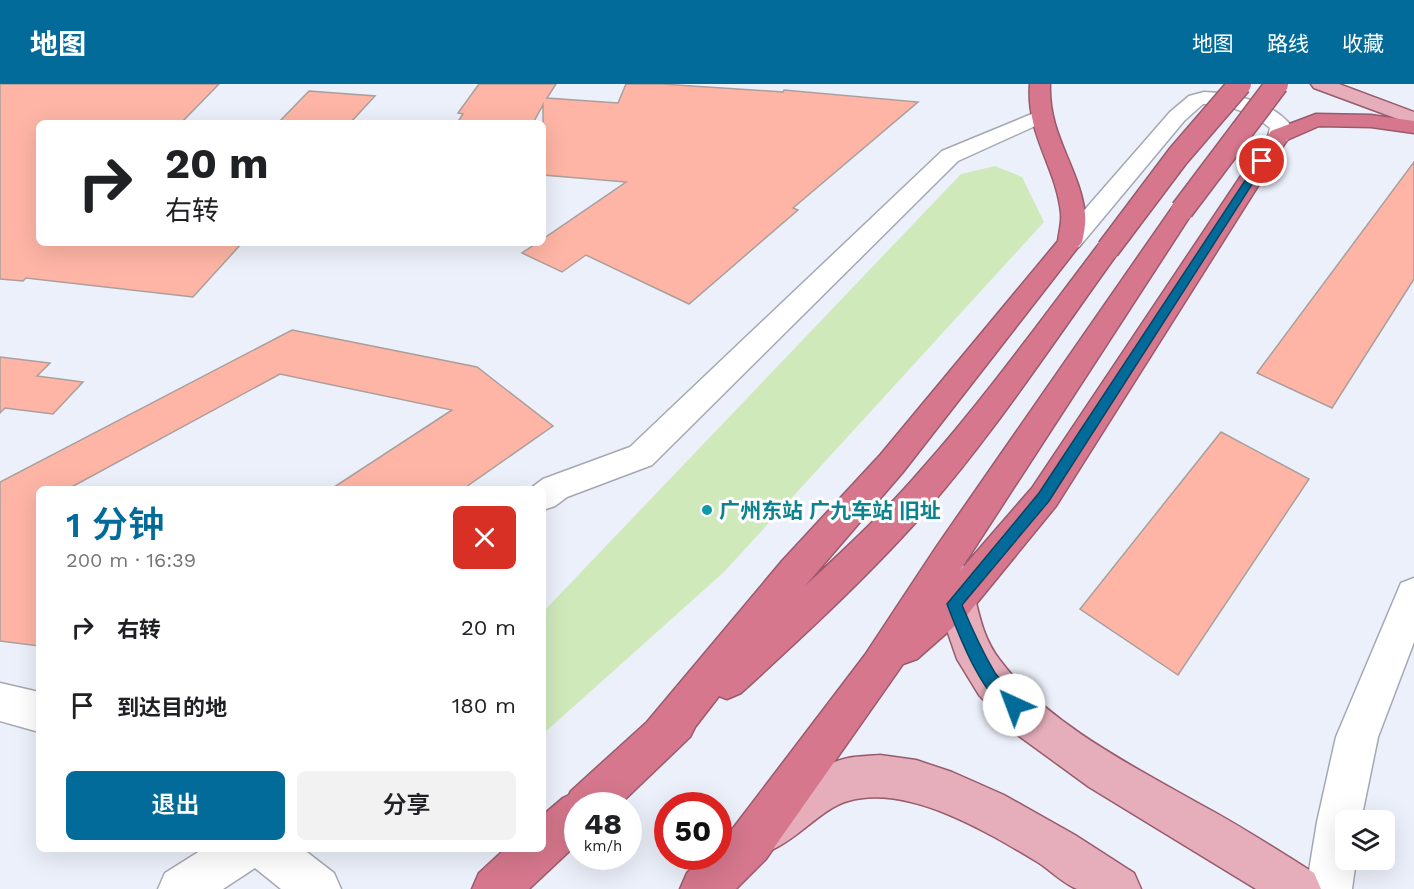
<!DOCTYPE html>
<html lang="zh">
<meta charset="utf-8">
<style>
body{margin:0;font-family:"Work Sans","Noto Sans SC",sans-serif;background:#f2f2f2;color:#202124;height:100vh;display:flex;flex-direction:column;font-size:22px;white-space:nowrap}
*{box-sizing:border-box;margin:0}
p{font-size:20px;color:#757577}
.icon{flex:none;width:33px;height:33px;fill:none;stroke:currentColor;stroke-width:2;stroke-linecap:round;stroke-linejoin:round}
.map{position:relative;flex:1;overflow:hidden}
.details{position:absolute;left:36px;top:402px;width:510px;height:366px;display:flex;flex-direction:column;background:#fff;border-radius:9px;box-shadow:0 6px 24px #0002}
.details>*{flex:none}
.hud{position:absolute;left:36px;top:36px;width:510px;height:126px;border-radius:9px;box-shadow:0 6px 24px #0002;background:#fff;color:#202124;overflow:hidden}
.fabs{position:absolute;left:1335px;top:726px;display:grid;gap:12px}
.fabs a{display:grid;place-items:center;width:60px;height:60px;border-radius:9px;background:#fff;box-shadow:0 6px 24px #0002;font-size:30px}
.speed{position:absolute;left:564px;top:708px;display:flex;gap:12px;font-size:30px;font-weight:700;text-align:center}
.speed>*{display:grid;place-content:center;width:78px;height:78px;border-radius:50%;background:#fff;box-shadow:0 6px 24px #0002;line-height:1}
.speed small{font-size:15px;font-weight:400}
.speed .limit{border:9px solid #d22;background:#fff;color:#111}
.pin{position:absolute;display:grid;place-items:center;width:51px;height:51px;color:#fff;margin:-26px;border:3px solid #fff;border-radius:50%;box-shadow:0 2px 6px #0007}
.me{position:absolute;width:66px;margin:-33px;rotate:317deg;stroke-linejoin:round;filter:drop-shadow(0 0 4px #0008)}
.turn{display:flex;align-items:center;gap:21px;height:126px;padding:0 30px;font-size:27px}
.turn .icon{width:78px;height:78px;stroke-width:2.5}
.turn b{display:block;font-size:42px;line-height:51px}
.round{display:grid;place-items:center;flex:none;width:63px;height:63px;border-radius:9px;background:#f2f2f2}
.summary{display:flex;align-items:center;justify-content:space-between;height:102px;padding:0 30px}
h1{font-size:36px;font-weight:600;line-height:45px;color:#036b99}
.primary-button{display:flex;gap:12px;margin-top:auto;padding:12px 30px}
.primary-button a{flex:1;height:69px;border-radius:9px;background:#036b99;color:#fff;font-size:24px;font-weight:600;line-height:69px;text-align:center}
.primary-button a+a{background:#f2f2f2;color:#202124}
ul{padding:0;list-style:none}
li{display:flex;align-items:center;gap:18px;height:78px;padding:0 30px}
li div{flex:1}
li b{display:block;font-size:22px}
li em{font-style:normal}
header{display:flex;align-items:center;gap:36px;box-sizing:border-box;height:84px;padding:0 30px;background:#036b99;color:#fff}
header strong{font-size:28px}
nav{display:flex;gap:33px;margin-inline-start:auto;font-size:21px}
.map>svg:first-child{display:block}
</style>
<header>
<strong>地图</strong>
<nav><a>地图</a><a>路线</a><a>收藏</a></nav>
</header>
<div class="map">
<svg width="1414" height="805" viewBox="0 0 1414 805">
<rect width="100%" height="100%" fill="#ecf0fa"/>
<path fill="#d0e9ba" d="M995 82 1022 93 1044 138 724 488 543 650V528L961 90Z"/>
<g fill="#feb5a5" stroke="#aa9f9c" stroke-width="1.5">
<path d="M0 0H219L181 39H39V159H242L193 213 26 194 23 197 0 195Z"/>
<path d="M479 0H556L547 14 618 19 626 0H662L783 8 784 6 918 18 793 124 798 126 689 220 586 171 562 188 522 169 537 159H543V155L626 98 543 91V21L533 39H457L463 30 458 29Z"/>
<path d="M309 7 375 12 350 39H278Z"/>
<path d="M1414 78V195L1332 324 1257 289Z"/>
<path d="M292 246 477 283 553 342 463 405H331L452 326 280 290 68 405H39V562L0 557V398Z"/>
<path d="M0 273 50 279 37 292 83 298 53 330 5 324 0 329Z"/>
<path d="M1221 348 1309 395 1178 591 1080 525Z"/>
</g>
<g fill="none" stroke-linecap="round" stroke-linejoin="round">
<defs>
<g id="minor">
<path d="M1204 8C1233 9 1274 18 1292 43L1287 57 1279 58 1271 57 1268 52 1270 44C1253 29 1226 19 1203 20L1184 37 1079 163 1070 165 1061 163 1058 158 1061 153 1170 28 1189 12Z"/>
<path d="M1039 27 1046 29 1049 33 1046 37 958 77 652 381 567 413 555 422 543 426V405L531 404 543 395 630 363 942 67Z"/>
<path d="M1414 494V558L1378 653 1361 736H1346V776H1356L1352 805H1306L1317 738 1336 653 1401 499Z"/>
<path d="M0 599 39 608V648L0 637Z"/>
<path d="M203 765H303L334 789 341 805H281L255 784 223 805H158L165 789Z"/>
</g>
<g id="major">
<path d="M1311 0H1339L1414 28V41L1314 4Z"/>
<path d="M951 478 964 482C979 513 976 544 999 575 1047 640 1136 684 1205 723 1242 743 1278 766 1314 789L1321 805H1256L1089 703 1019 652 979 611 957 575 938 520 933 493 938 482Z"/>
<path d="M880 671 916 676 952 688 1004 711 1075 751 1134 789 1141 805C1127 805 1088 805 1077 805 1064 800 1051 787 1039 779 989 749 908 699 848 717 822 724 798 755 771 766L755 760 749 744C751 739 753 731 757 727 774 709 823 679 848 674 858 672 870 672 880 671Z"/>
</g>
<g id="highway">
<path d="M1030 0H1050C1048 52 1079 82 1085 130 1086 139 1084 149 1082 158L903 388 805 502C845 465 885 428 921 386 985 314 1041 236 1099 160L1108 157 1117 160 1121 165 1117 170C1052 260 991 354 917 437 862 498 801 554 741 609L727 615 719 612 695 643 690 653 618 722H578V759L529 805H472L479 789 505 765H543V731L563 714 569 711 571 707 647 638 782 477 881 370 1058 157C1059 148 1062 139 1061 129 1056 82 1026 51 1030 0Z"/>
<path d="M1316 30 1371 31 1414 37V49L1371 43 1319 42 1287 56 1056 422 967 531 917 575 903 580 766 775 736 805H680L687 789 703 772H718V758L734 743 865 571 937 462 1174 121 1182 119 1190 121 1194 126 959 488 1032 404 1271 47Z"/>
</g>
</defs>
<use href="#minor" stroke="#a4a8b2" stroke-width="3"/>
<use href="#major" stroke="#985b6b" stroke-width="3"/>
<use href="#highway" stroke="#985b6b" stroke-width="3"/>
<use href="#minor" fill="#fff" fill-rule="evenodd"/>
<use href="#major" fill="#e6adbb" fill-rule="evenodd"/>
<use href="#highway" fill="#d6778d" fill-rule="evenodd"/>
<defs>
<g id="highway-bridge">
<path d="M1182 126 1277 0"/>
<path d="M1108 165 1178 72 1240 0"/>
</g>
</defs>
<use href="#highway-bridge" stroke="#985b6b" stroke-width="25" stroke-linecap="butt"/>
<use href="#highway-bridge" stroke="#d6778d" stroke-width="22"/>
</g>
<path fill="#036b99" stroke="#024663" stroke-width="1.5" d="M1262 74 1267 77 1049 417 962 521C972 545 982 567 995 589 1003 600 1017 608 1022 621L1020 627 1014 629C983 617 958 549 947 520L1039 409 1258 77Z"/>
<circle fill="#0f9aa8" stroke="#fff" stroke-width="2" cx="707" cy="426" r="6"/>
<g text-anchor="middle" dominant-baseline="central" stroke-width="6" stroke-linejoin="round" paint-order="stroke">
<g font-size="21" font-weight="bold" fill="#0d838f" stroke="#fff" text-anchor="start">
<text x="719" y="426">广州东站 广九车站 旧址</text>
</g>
</g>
</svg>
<div class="fabs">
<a><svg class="icon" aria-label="layers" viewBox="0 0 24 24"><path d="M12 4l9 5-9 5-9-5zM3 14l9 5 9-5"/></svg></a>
</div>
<div class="speed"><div>48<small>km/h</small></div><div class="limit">50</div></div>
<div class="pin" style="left:1262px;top:77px;background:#d93025"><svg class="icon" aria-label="arrive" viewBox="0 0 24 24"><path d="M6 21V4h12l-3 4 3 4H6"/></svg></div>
<svg class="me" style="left:1014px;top:621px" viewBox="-20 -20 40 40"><circle r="19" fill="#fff"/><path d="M0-13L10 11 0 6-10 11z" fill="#036b99"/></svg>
<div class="hud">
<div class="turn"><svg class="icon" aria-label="right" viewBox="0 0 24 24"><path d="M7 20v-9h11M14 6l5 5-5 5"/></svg><div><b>20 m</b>右转</div></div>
</div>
<section class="details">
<div class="summary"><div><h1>1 分钟</h1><p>200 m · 16:39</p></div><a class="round" style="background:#d93025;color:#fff"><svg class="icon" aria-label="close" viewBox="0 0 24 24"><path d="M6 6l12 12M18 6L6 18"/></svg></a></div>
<ul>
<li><svg class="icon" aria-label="right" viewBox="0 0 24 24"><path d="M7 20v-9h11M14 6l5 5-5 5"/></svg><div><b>右转</b></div><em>20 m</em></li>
<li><svg class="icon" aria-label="arrive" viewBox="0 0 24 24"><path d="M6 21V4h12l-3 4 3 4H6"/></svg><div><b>到达目的地</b></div><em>180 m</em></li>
</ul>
<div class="primary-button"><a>退出</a><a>分享</a></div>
</section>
</div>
